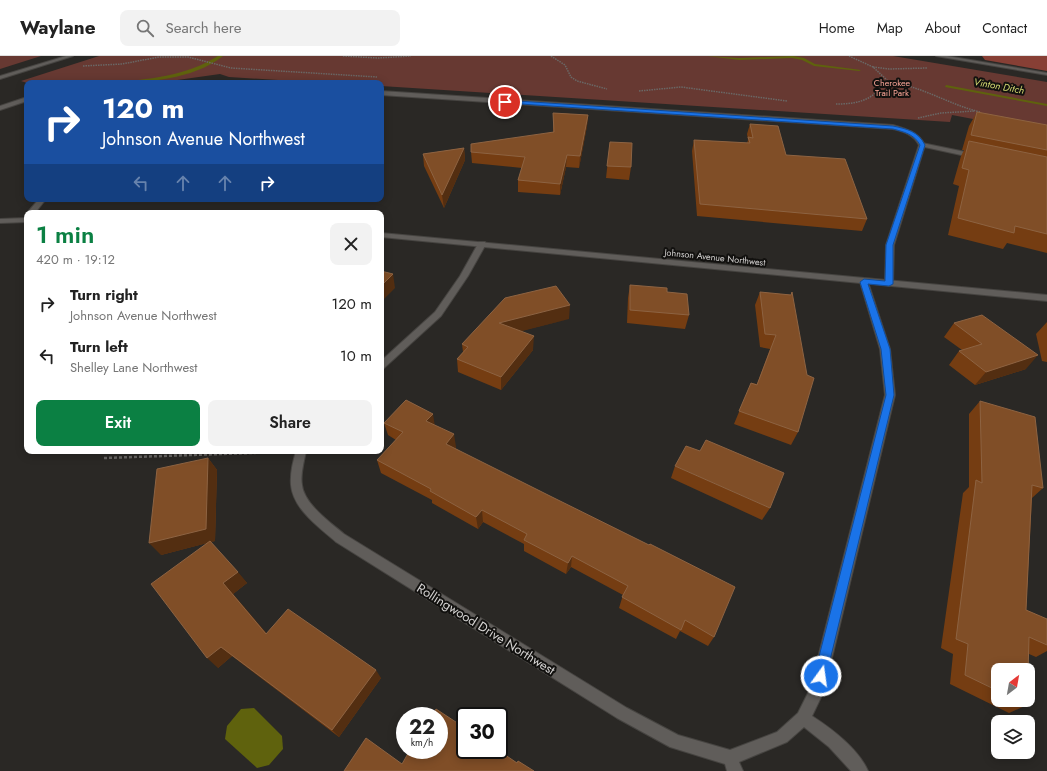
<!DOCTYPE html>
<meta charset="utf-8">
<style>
body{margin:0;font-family:Jost,sans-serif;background:#f2f2f2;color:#222;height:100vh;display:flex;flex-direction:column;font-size:15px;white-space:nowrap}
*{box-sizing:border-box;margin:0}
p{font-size:13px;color:#767676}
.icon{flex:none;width:22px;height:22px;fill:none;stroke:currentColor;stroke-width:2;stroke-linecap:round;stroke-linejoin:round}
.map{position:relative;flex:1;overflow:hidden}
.sheet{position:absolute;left:24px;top:154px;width:360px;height:244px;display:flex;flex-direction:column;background:#fff;border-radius:8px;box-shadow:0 2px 10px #0003}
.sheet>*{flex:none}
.hud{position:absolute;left:24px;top:24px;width:360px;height:122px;border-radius:8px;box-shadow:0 2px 10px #0003;background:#1a4fa0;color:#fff;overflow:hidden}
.needle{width:26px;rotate:31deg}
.tools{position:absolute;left:991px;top:607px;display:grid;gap:8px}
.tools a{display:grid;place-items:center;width:44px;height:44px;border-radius:8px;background:#fff;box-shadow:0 2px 10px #0003;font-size:20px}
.speed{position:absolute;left:396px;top:651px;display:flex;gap:8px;font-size:20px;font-weight:700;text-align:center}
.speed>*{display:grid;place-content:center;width:52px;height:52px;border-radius:50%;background:#fff;box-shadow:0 2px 10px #0003;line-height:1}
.speed small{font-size:10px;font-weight:400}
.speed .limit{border:2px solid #111;border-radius:6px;background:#fff;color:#111}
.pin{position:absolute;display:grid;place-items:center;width:34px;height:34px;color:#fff;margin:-17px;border:2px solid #fff;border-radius:50%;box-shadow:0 1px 4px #0007}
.me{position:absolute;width:44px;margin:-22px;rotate:14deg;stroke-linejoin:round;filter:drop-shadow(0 0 3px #0008)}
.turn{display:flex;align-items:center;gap:14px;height:84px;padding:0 12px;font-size:18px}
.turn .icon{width:52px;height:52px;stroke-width:2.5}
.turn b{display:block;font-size:28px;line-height:34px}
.lanes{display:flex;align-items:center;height:38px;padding:0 12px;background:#0003;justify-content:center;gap:20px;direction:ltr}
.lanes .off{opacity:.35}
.round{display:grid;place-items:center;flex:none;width:42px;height:42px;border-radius:8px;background:#f2f2f2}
.summary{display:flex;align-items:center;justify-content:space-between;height:68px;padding:0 12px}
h1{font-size:24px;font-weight:600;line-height:30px;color:#0b8043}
.button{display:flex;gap:8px;margin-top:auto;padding:8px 12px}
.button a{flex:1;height:46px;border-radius:8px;background:#0b8043;color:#fff;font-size:16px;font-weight:600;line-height:46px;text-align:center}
.button a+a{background:#f2f2f2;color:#222}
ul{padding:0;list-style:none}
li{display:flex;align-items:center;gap:12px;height:52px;padding:0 12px}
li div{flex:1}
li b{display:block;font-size:15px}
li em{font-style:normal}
header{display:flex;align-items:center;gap:24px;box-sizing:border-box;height:56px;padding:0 20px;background:#fff;border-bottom:1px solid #e0e0e0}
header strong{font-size:19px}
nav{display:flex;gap:22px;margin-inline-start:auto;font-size:14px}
.search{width:280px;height:36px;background:#f2f2f2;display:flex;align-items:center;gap:10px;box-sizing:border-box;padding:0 14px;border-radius:8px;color:#767676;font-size:15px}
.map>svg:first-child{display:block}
</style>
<header>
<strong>Waylane</strong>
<div class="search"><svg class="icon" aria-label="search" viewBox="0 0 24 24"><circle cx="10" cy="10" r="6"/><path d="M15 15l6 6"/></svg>Search here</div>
<nav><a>Home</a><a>Map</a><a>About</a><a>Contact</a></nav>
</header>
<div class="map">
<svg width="1047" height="715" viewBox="0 0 1047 715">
<rect width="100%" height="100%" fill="#2a2825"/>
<g fill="#673932">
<path d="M0 0H41L0 13Z"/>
<path d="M99 0H893L1047 26V77L952 59 950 66 381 30V27H327L229 21 220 18 156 27H27L21 25Z"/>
</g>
<path fill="#873f35" d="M982 0H1047V15L985 4Z"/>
<path fill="#5f620d" d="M254 652 282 680 283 693 269 709 257 712 225 683 227 670 241 653Z"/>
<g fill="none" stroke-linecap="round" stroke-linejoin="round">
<g fill="#5f620d" fill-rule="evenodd">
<path d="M218 0H223C193 24 144 27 108 27L110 26C148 24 186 20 218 0Z"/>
<path d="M707 0 739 2 793 0 804 2 815 8 861 14 859 15 814 10 802 4 792 2 739 4Z"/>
<path d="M946 29 1047 48V50L945 31Z"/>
</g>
<defs>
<g id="lane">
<path d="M27 41V45L0 54V50Z"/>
<path d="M922 87 975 98 978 100 975 102 920 90V88Z"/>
</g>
<g id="street">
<path d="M936 0H947L1047 17V19Z"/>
<path d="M381 35 893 69C907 73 918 76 925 89L894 189 893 228 889 230 885 228 886 189 919 89C913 78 904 76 893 73L381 39Z"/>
<path d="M39 143H46L35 157H27Z"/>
<path d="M479 186H485L486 188 468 220 441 260 384 312 381 313V305L435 256 460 220Z"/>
<path d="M861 224H864L868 226 890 293 895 339 824 635 812 660C832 673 858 692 868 715H851L829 691 804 671 787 686 739 706 743 715H727L725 708 670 691 617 662 336 486C319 471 293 453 291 429 290 417 293 406 296 395H306C304 406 300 418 302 429 304 448 331 467 344 478L627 652 678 679 730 694 777 676 798 657 810 633 885 339 880 293 860 226Z"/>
</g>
<g id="secondary">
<path d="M66 0H73L0 23V20Z"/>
<path d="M27 162V166L0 167V163Z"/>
<path d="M381 177 1047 239V245L381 181Z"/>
</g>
</defs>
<use href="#lane" stroke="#464441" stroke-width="2"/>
<use href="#street" stroke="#464441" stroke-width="2"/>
<use href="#secondary" stroke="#464441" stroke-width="2"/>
<g stroke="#6a6866" stroke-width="1.5" stroke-dasharray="1.5 1" stroke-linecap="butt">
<path d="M343 0 378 2 411 0"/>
<path d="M551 0 565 9 571 21 577 25 607 33"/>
<path d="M849 0 873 11 889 26"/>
<path d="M83 10 122 8 159 1H188L231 12 377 21"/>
<path d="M873 11 889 13 927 12"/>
<path d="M639 35 681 31 787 45"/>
<path d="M836 48C848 48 864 47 874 38 878 34 880 29 885 26 919 28 947 48 980 56"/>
<path d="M918 62 941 57 975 55"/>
</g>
<path stroke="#6a6866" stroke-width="2.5" stroke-dasharray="3 2" stroke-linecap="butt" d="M104 402 280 396"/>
<use href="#lane" fill="#605d5a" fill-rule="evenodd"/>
<use href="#street" fill="#605d5a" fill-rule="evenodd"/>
<use href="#secondary" fill="#605d5a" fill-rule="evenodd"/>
</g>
<g fill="#753d12">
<path d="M977 56 1047 69V197L1007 187 1003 193 948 179 959 130 953 128 961 100 964 94H962L969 70Z"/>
<path d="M553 57 588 59 587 70 579 112 566 111 560 139 518 136V124L522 112 472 107 471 96 553 76Z"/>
<path d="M750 68 786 99 867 163 862 175 697 160 692 95 694 84 747 87 748 84 747 78Z"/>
<path d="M610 86 631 111 629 124 606 122Z"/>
<path d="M464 92 465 104 444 152 424 110 423 98Z"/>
<path d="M630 229 667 236 689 259 685 273 627 267 628 242Z"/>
<path d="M760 236 791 239 798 376 791 389 734 368 751 327 757 328 770 293 760 291 755 249Z"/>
<path d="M569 263 520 275 533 294 501 334 458 316 457 303 463 296 462 288Z"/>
<path d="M1047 266V306L1042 305 1036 278Z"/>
<path d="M954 267 1026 313 975 329 949 309 959 295 962 294 944 281Z"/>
<path d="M980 345 1043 432 1032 442 1026 554 1047 563V595L1036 601 1029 598 998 614V644H1027V649L1009 657 950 628 953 598 941 592 963 437 969 431V358Z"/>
<path d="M384 367 435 369 456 391 455 392 714 581 708 590 680 575 676 583 619 552 623 539 571 511 566 518 524 495V488L483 466 478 473 432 447V444L381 417 377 404 396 384 388 379Z"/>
<path d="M208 402 217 414 215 485 210 486 247 527 233 538 267 578 381 622 339 681 232 600 218 612 207 487 161 499Z"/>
<path d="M675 410 770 452 762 464 671 422Z"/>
</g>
<g fill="#532e11">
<path d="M588 59 587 70 579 112 580 100Z"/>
<path d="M464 92 465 104 444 152 442 139Z"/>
<path d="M567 99 566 111 560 139V128Z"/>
<path d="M393 218 395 232 381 246V230Z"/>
<path d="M570 249 569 263 499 281V267Z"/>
<path d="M534 280 533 294 501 334V321Z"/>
<path d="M1038 299 1026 313 975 329 986 316Z"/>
<path d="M433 358 435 371 426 365Z"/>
<path d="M454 378 456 391 448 400 446 388Z"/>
<path d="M208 402 217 414 215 485 161 499 149 487Z"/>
<path d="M482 454 483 466 478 473 476 461Z"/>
<path d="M572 500 571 511 566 518 568 507Z"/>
<path d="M238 516 247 527 233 538 275 588 223 527Z"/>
<path d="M221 591 232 600 218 612 207 602Z"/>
<path d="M376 614 381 622 339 681 332 674Z"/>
</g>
<g fill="#804e27" stroke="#8d6342">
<path d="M977 56 1047 69V94L971 79Z"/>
<path d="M553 57 588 59 580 100 567 99 560 128 518 124 525 101 471 96V88L554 76Z"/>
<path d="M750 68 778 70 786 99 845 103 867 163 700 148 694 84 750 87 748 81 753 82Z"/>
<path d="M969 85 1047 101V178L1015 170 1014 177 958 162 969 114 962 112Z"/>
<path d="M610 86 632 87 631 111 607 110Z"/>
<path d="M464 92 442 139 423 98Z"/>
<path d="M381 215 393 218 381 230Z"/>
<path d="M630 229 667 232V236L687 238 689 259 630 254Z"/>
<path d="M556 230 570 249 499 267 534 280 501 321 457 303 468 291 462 288 505 242Z"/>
<path d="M760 236 791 239 792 236 807 319 814 322 798 376 739 355 751 327 757 329 776 279 765 278Z"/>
<path d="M982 259 1038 299 986 316 959 295 982 288 954 267Z"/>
<path d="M406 344 433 358 426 365 454 378 446 388 552 441 649 489 650 488 735 531 714 581 685 564 681 574 622 541 628 530 572 500 568 507 524 484 527 478 482 454 476 461 430 435 431 433 377 404 403 376 384 367Z"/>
<path d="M980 345 1035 361 1043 432 1032 429 1026 554 1047 563V589L1029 581 1028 618V614H998V635L965 619 968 588 956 583 976 424 982 427Z"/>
<path d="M706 384 784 417 770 452 675 410 686 390 700 395Z"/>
<path d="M208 402 206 473 149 487 157 413Z"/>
<path d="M210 485 238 516 223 527 266 578 288 553 376 614 332 674 221 591 207 602 151 528Z"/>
<path d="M1017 644H1027V649Z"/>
<path d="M436 653 465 672V694H498L517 707 518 705 534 715H344L366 682 402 708 410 694H439V660H432Z"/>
</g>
<path fill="#1a73e8" stroke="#114b97" d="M503 44 893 70C907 73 918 75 925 89L893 189V228L889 230 868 228 890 293 894 339 825 625 821 626 816 625 814 620 886 339 881 293 860 226 864 223 885 225 886 189 920 89C914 78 904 76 893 73L505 47Z"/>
<g text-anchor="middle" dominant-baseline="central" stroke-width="4" stroke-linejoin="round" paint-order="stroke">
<g font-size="9" fill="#faa597" stroke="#12110f">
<text x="892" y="26">Cherokee<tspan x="892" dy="10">Trail Park</tspan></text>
</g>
<g font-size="9" fill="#d6d4d3" stroke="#12110f">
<text transform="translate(715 201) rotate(6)">Johnson Avenue Northwest</text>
</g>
<g font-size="10" font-style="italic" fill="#d7dd73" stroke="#12110f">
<text transform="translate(999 30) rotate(10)">Vinton Ditch</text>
</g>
<g font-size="13" fill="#d6d4d3" stroke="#12110f">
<text transform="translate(486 573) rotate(32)">Rollingwood Drive Northwest</text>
</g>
</g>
</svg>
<div class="tools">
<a><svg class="needle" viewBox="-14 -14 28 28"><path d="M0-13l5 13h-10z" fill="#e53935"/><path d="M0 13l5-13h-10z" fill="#767676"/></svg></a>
<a><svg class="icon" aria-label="layers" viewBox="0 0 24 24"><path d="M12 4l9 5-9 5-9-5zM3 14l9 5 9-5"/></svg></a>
</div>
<div class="speed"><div>22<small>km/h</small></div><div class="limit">30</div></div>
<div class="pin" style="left:505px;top:46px;background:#d93025"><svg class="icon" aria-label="arrive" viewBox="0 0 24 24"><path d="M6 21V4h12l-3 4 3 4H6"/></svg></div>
<svg class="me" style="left:821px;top:620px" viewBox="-20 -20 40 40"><circle r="17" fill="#1a73e8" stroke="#fff" stroke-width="3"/><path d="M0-11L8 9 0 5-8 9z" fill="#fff"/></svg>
<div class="hud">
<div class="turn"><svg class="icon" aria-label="right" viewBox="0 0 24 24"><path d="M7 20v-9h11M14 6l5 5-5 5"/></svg><div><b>120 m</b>Johnson Avenue Northwest</div></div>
<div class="lanes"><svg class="icon off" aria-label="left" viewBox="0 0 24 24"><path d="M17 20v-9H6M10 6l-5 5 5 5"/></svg><svg class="icon off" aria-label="ahead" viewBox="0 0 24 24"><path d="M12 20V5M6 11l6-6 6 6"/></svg><svg class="icon off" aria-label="ahead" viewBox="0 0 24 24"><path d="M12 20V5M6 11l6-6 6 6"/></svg><svg class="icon" aria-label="right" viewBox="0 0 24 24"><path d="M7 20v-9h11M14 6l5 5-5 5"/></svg></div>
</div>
<section class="sheet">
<div class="summary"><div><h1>1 min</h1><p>420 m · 19:12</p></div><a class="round"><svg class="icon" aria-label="close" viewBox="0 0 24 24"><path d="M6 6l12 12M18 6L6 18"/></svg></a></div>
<ul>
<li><svg class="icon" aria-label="right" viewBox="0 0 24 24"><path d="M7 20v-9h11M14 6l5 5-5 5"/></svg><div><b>Turn right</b><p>Johnson Avenue Northwest</p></div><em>120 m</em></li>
<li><svg class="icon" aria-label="left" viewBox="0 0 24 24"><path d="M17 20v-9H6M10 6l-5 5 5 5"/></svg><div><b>Turn left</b><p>Shelley Lane Northwest</p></div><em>10 m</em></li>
</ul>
<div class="button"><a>Exit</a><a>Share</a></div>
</section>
</div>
